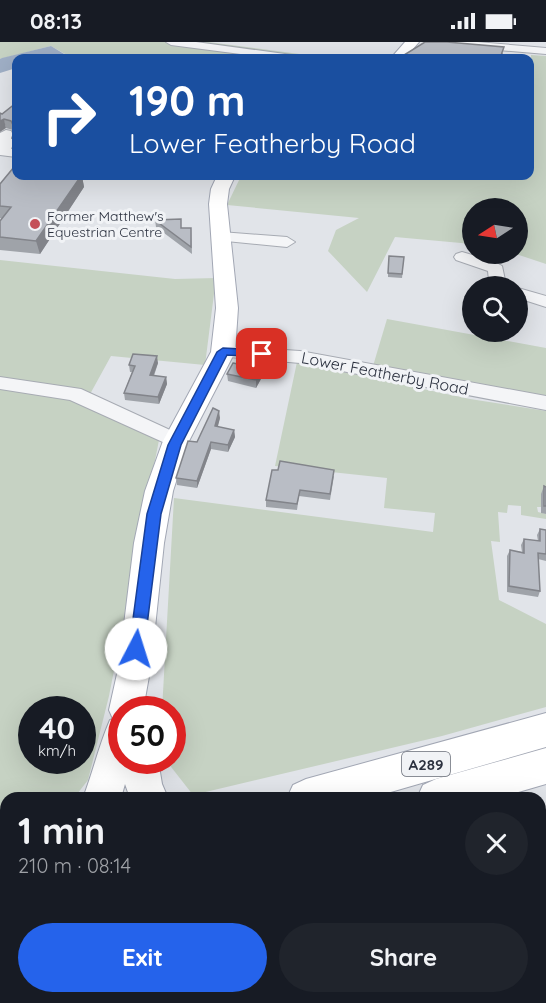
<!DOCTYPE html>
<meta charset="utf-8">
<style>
body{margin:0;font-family:Quicksand,sans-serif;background:#20242c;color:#f1f3f6;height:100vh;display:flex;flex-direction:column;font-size:22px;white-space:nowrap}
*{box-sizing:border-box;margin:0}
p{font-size:20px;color:#9ea1a6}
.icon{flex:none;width:33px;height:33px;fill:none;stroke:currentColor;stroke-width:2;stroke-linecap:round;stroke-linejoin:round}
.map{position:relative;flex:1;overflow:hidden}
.details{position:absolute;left:0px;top:750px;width:546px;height:212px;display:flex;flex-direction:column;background:#171b24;border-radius:18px 18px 0 0;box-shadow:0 6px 24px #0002}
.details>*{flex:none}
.hud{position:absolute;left:12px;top:12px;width:522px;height:126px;border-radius:12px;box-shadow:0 6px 24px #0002;background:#1a4fa0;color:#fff;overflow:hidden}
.needle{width:39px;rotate:258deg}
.tools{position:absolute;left:462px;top:156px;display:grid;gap:12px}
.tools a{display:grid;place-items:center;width:66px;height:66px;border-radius:50%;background:#171b24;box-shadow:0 6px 24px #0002;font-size:30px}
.speed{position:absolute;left:18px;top:654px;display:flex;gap:12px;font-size:30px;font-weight:700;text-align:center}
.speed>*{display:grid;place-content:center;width:78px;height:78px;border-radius:50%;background:#171b24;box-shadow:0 6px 24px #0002;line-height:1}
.speed small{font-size:15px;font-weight:400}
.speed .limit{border:9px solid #d22;background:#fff;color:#111}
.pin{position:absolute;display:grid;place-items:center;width:51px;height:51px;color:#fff;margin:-26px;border-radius:12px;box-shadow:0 3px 9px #0006}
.me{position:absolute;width:66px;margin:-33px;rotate:5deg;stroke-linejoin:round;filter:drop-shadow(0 0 4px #0008)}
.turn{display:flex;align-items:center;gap:21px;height:126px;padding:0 18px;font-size:27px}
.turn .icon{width:78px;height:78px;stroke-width:2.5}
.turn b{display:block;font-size:42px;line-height:51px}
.round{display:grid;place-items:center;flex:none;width:63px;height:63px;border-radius:32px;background:#20242c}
.overview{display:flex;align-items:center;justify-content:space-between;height:102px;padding:0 18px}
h1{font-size:36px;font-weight:700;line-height:45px}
.primary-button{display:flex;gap:12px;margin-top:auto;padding:12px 18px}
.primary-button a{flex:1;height:69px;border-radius:36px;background:#2563eb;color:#fff;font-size:24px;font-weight:700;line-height:69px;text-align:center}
.primary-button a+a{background:#20242c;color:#f1f3f6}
.status{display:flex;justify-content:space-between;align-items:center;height:42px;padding:0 30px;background:#171b24;direction:ltr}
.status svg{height:16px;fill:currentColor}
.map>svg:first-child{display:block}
</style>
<div class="status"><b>08:13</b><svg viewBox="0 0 49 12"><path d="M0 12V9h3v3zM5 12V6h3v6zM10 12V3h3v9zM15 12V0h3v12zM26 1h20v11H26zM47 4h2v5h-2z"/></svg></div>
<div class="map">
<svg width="546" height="961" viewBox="0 0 546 961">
<rect width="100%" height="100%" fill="#e1e4e9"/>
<g fill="#c6d2c3" fill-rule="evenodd">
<path d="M0 0H208L330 16H72L51 4 0 17Z"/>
<path d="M531 13 546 14V222L516 212 518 166H472V202L395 195 367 250 328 209 336 188 359 176 227 163 241 134H530Z"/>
<path d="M0 218 175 237 216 236 205 323 111 314 89 354 0 337Z"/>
<path d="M387 277 546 306V354L373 324Z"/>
<path d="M297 320 470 357 546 369V452H541V465H537L538 470 546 472V477L521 473V464L508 463 507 471 498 470 500 500 491 499 499 558 546 582V665L442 694 193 753 168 721V719L172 718V668H162L174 456 433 490 435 471 384 466 387 436 275 424Z"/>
<path d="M0 345 69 356 159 398 109 654 88 738 74 756H6V876L0 888ZM32 668H82V718H32Z"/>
<path d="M79 956H151L154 961H72Z"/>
</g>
<path fill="#9fafc6" d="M51 4 69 15 16 16V26L0 31V17L2 16Z"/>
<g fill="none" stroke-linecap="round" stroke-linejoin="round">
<defs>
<g id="minor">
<path d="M166 0H196L292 13 298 16H271L171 3Z"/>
<path d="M433 0H477L546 6V12L438 3Z"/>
<path d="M6 88 11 89 15 97 11 107H16V115L0 113V91Z"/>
<path d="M221 190 287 195 295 200 287 205 216 198 213 195Z"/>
<path d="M462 210 493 219 502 224 505 238 510 244H493L489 239 488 229 456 218 454 215 456 212Z"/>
<path d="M518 246 546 254V265L518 256Z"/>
<path d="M223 304 300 309 546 354V368L300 321 217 314 214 310 217 306Z"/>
<path d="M0 335 81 347 183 394 186 399 183 404 176 406 70 358 0 347Z"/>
<path d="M546 863V895L540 897V865Z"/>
<path d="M148 956H212V961H149Z"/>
<path d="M491 956H525L526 961H492Z"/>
</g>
<g id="major">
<path d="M405 0H419L405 16H391Z"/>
<path d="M217 134H235L229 147 227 162 238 266 235 310 189 399 173 449 164 501 151 623 143 668H122V718H158L162 742 168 756H130L125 742 121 756H83C93 730 99 703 110 678L113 677 109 668 119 623 134 501 145 449 163 399 211 310 216 266 209 162 211 147Z"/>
<path d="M546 671V705L370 756H287L293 743 306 737Z"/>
<path d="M546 706V742L498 756H417L423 743 436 737Z"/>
<path d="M6 917V956H19L13 961H0V919Z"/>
<path d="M29 956H75L73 961H26Z"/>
</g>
</defs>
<use href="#minor" stroke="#a7abb3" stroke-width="2"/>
<use href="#major" stroke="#a2a7b4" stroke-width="2"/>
<use href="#minor" fill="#f4f5f7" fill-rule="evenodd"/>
<use href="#major" fill="#fff" fill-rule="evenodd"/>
</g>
<g fill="#9fa3a9">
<path d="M503 11 501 16H404V13Z"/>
<path d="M16 61V105H14L12 96 14 90 13 88 6 86 2 72Z"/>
<path d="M16 134H82L84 145 40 212 0 208V179L2 177 0 176V142Z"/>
<path d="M155 178 182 186H191L192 212 156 185Z"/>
<path d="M404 215 402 236 388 235V217Z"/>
<path d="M158 321 154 334 166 335 167 342 159 362 125 358 124 351 132 330H130L129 323Z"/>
<path d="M262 327V335L256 346 228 339 227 332Z"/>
<path d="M220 376 217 385 234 388 235 395 228 410 211 407 197 446 177 443 176 436 197 400Z"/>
<path d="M334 434 330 458 299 454 297 468 266 465V458Z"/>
<path d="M544 444 546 445V472L541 471V452Z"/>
<path d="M540 487 546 488V519L538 517 540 549 538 555 507 550V514L510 508 522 510 521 503 524 497 538 499 537 493Z"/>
</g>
<g fill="#82848a">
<path d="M4 77 6 86 0 90V79Z"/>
<path d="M81 134H82L84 145 40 212 36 199Z"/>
<path d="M157 314 158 321 151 340 150 333Z"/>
<path d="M262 327V335L256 346V338Z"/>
<path d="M166 335 167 342 159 362 158 355Z"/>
<path d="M219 369 220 376 216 392 215 384Z"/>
<path d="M234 388 235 395 228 410V403Z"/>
<path d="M211 400V407L197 446V439Z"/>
</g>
<g fill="#b9bdc5" stroke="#82848a" stroke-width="1.5">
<path d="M425 0H447L504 5 500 16H431L404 13Z"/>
<path d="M16 61V95L15 96H12L15 87 11 79 4 77 0 79V71L2 72Z"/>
<path d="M14 125H16V134H81L36 199 0 195V179L11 165 0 164V142Z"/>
<path d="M181 177V186H191V205L155 178Z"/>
<path d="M389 214 404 215 402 232 388 231Z"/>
<path d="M133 312 157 314 150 333 166 335 158 355 124 351 135 324 129 323Z"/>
<path d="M233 321 262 327 256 338 227 332Z"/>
<path d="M213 366 219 369 215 384 234 388 228 403 211 400 197 439 176 436 188 399 197 400Z"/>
<path d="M280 419 334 428 330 452 300 448 297 462 266 458 272 428H278Z"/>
<path d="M544 444 546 445V464H544Z"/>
<path d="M540 487 546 488V512L538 511 540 549 509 544 510 508 524 511V497L540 499Z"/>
</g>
<path fill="#2563eb" stroke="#184099" stroke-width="1.5" d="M223 306 262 308 267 312 262 315 227 313 181 403 161 472 144 607 142 612 136 614 131 612 129 607 147 472 168 403 217 310Z"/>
<circle fill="#c45058" stroke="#f1f3f6" stroke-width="2" cx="35" cy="182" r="6"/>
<g text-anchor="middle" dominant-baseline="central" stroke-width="6" stroke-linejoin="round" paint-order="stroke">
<g font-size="14" fill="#2b313f" stroke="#f1f3f6" text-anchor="start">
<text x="47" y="174">Former Matthew's<tspan x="47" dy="16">Equestrian Centre</tspan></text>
</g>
<rect fill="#f1f3f6" stroke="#666b76" stroke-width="1.5" x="402" y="710" width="48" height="24" rx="4.5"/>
<g font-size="15" font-weight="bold" fill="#2b313f">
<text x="426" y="722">A289</text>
</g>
<g font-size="16" fill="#2b313f" stroke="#f1f3f6">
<text transform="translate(385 331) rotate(11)">Lower Featherby Road</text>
</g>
</g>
</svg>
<div class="tools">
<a><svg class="needle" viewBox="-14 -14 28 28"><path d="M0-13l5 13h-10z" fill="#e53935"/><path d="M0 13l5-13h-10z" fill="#9ea1a6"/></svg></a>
<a><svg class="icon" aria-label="search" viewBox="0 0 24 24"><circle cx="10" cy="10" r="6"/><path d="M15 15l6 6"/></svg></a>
</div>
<div class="speed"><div>40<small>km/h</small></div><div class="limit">50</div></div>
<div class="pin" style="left:262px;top:312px;background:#d93025"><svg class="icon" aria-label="arrive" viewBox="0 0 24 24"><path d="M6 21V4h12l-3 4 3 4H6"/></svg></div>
<svg class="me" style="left:136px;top:607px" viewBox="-20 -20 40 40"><circle r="19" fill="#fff"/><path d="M0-13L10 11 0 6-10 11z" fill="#2563eb"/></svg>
<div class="hud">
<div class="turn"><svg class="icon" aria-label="right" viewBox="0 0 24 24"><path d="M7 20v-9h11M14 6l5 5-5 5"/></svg><div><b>190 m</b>Lower Featherby Road</div></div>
</div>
<section class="details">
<div class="overview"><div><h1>1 min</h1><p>210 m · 08:14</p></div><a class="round"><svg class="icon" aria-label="close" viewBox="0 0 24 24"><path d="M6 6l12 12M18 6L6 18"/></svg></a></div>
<div class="primary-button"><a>Exit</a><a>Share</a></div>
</section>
</div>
